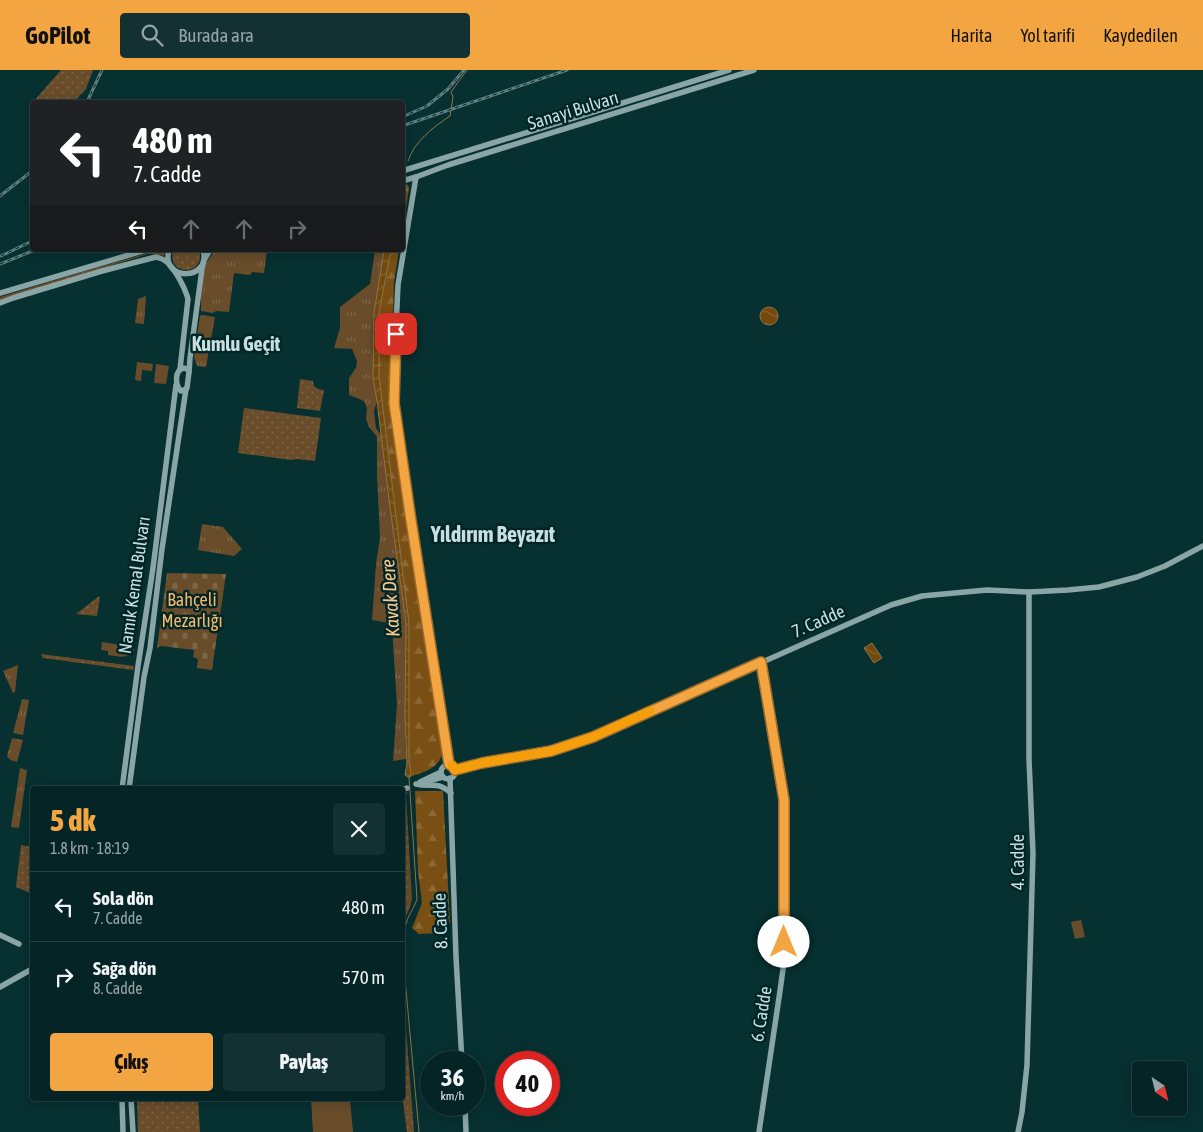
<!DOCTYPE html>
<html lang="tr">
<meta charset="utf-8">
<style>
body{margin:0;font-family:"Asap Condensed",sans-serif;background:#133032;color:#f1f3f6;height:100vh;display:flex;flex-direction:column;font-size:19px;white-space:nowrap}
*{box-sizing:border-box;margin:0}
p{font-size:16px;color:#97a4a7}
.icon{flex:none;width:28px;height:28px;fill:none;stroke:currentColor;stroke-width:2;stroke-linecap:round;stroke-linejoin:round}
.map{position:relative;flex:1;overflow:hidden}
.sheet{position:absolute;left:30px;top:716px;width:375px;height:315px;display:flex;flex-direction:column;background:#052425;border-radius:5px;box-shadow:0 2px 12px #0003,0 0 0 1px #264142}
.sheet>*{flex:none}
.top-card{position:absolute;left:30px;top:30px;width:375px;height:152px;border-radius:5px;box-shadow:0 2px 12px #0003,0 0 0 1px #264142;background:#202124;color:#fff;overflow:hidden}
.needle{width:32px;rotate:145deg}
.fabs{position:absolute;left:1132px;top:991px;display:grid;gap:10px}
.fabs a{display:grid;place-items:center;width:55px;height:55px;border-radius:5px;background:#052425;box-shadow:0 2px 12px #0003,0 0 0 1px #264142;font-size:25px}
.speed{position:absolute;left:420px;top:981px;display:flex;gap:10px;font-size:25px;font-weight:700;text-align:center}
.speed>*{display:grid;place-content:center;width:65px;height:65px;border-radius:50%;background:#052425;box-shadow:0 2px 12px #0003,0 0 0 1px #264142;line-height:1}
.speed small{font-size:12px;font-weight:400}
.speed .limit{border:8px solid #d22;background:#fff;color:#111}
.pin{position:absolute;display:grid;place-items:center;width:42px;height:42px;color:#fff;margin:-21px;border-radius:10px;box-shadow:0 2px 8px #0006}
.me{position:absolute;width:55px;margin:-28px;rotate:0deg;stroke-linejoin:round;filter:drop-shadow(0 0 4px #0008)}
.turn{display:flex;align-items:center;gap:18px;height:105px;padding:0 20px;font-size:22px}
.turn .icon{width:65px;height:65px;stroke-width:2.5}
.turn b{display:block;font-size:35px;line-height:42px}
.lanes{display:flex;align-items:center;height:48px;padding:0 20px;background:#0003;justify-content:center;gap:25px;direction:ltr}
.lanes .off{opacity:.35}
.round{display:grid;place-items:center;flex:none;width:52px;height:52px;border-radius:5px;background:#133032}
.headline{display:flex;align-items:center;justify-content:space-between;height:85px;padding:0 20px}
h1{font-size:30px;font-weight:800;line-height:38px;color:#f2a541}
.primary-button{display:flex;gap:10px;margin-top:auto;padding:10px 20px}
.primary-button a{flex:1;height:58px;border-radius:5px;background:#f2a541;color:#111;font-size:20px;font-weight:800;line-height:58px;text-align:center}
.primary-button a+a{background:#133032;color:#f1f3f6}
ul{padding:0;list-style:none}
li{display:flex;align-items:center;gap:15px;height:70px;padding:0 20px;border-top:1px solid #264142}
li div{flex:1}
li b{display:block;font-size:19px}
li em{font-style:normal}
header{display:flex;align-items:center;gap:30px;box-sizing:border-box;height:70px;padding:0 25px;background:#f2a541;color:#111}
header strong{font-size:24px}
nav{display:flex;gap:28px;margin-inline-start:auto;font-size:18px}
.search{width:350px;height:45px;background:#133032;display:flex;align-items:center;gap:12px;box-sizing:border-box;padding:0 18px;border-radius:5px;color:#97a4a7;font-size:19px}
.map>svg:first-child{display:block}
</style>
<header>
<strong>GoPilot</strong>
<div class="search"><svg class="icon" aria-label="search" viewBox="0 0 24 24"><circle cx="10" cy="10" r="6"/><path d="M15 15l6 6"/></svg>Burada ara</div>
<nav><a>Harita</a><a>Yol tarifi</a><a>Kaydedilen</a></nav>
</header>
<div class="map">
<svg width="1203" height="1062" viewBox="0 0 1203 1062">
<defs>
<pattern id="grass-dots" width="8" height="8" patternUnits="userSpaceOnUse" patternTransform="scale(1.25)"><rect width="8" height="8" fill="#694c2a"/><path d="M2 2h.1M6 6h.1" fill="none" stroke="#7d6548" stroke-width="1.8" stroke-linecap="round"/></pattern>
<pattern id="forest-firs" width="22" height="20" patternUnits="userSpaceOnUse" patternTransform="scale(1.25)"><rect width="22" height="20" fill="#7a4f14"/><path d="M5 1l3.5 6h-7zM16 11l3.5 6h-7z" fill="#8c6836"/></pattern>
<pattern id="cemetery-stones" width="16" height="16" patternUnits="userSpaceOnUse" patternTransform="scale(1.25)"><rect width="16" height="16" fill="#694c2a"/><path d="M2 7V4a2 2 0 0 1 4 0v3zM10 15v-3a2 2 0 0 1 4 0v3z" fill="#7d6548"/></pattern>
<pattern id="park-tufts" width="24" height="20" patternUnits="userSpaceOnUse" patternTransform="scale(1.25)"><rect width="24" height="20" fill="#694c2a"/><path d="M3 7l-1-3M5 7V3M7 7l1-3M15 17l-1-3M17 17v-4M19 17l1-3" fill="none" stroke="#7d6548"/></pattern>
<pattern id="water-waves" width="16" height="10" patternUnits="userSpaceOnUse" patternTransform="scale(1.25)"><rect width="16" height="10" fill="#74490c"/><path d="M0 5q4-4 8 0t8 0" fill="none" stroke="#86632f"/></pattern>
</defs>
<rect width="100%" height="100%" fill="#073031"/>
<g fill="url(#grass-dots)">
<path d="M61 0H93L86 19 74 32H33Z"/>
<path d="M159 180H166L164 186 155 184H148L55 213 0 231V227L89 200Z"/>
<path d="M173 180H199C207 206 166 207 173 180Z"/>
<path d="M300 309 313 311 314 316 318 319 324 320 320 341 297 338Z"/>
<path d="M244 338 321 348 315 391 297 389 291 390 238 383Z"/>
<path d="M98 527H100L97 546 76 544Z"/>
<path d="M41 584 134 596 133 600 43 588Z"/>
<path d="M408 722 406 725 412 829 410 837 403 853 402 760H404L402 726Z"/>
<path d="M21 775 32 777V824L16 817Z"/>
<path d="M403 919 414 1062H407L402 1025Z"/>
<path d="M137 1029H198L200 1062H138Z"/>
</g>
<g fill="url(#forest-firs)">
<path d="M403 113 408 115 409 118 403 157Z"/>
<path d="M391 180H399L394 212 391 333 406 444 444 679C439 699 428 700 410 707L411 703 409 691 408 642 409 554 379 306V242Z"/>
<path d="M415 721H443L450 853H438L439 863 419 864 412 858 422 833 418 801Z"/>
</g>
<path fill="url(#cemetery-stones)" d="M167 503 226 504 212 600 197 598 198 589 193 587 194 580 161 576 157 578Z"/>
<g fill="url(#park-tufts)">
<path d="M215 180H267L264 203 252 202 250 205 234 203 229 242 216 241 213 243 201 241V219L206 193Z"/>
<path d="M375 180H384L373 308 377 331 374 341 376 358 381 365 389 430 406 553 405 646 406 689 393 691 397 635 392 557 389 556V553L372 550 376 494 380 468 377 406V367L369 357 366 349 367 338 364 331 349 325V308L356 298 357 291 352 279 334 278 340 258V237L370 214Z"/>
<path d="M146 226 144 254 135 253 138 229Z"/>
<path d="M202 245 215 247 206 297 197 296 194 287 200 246Z"/>
<path d="M202 454 223 457 242 479 234 486 198 480Z"/>
<path d="M102 572 132 577 134 578 133 583C124 589 118 586 108 585V581L101 580Z"/>
<path d="M18 595 15 622 13 623 3 601Z"/>
<path d="M22 629 29 630 23 665 13 663Z"/>
<path d="M12 668 23 670 17 692C13 691 9 690 7 686Z"/>
<path d="M20 698 27 700 19 758 11 757Z"/>
</g>
<g fill="#694c2a">
<path d="M137 292 153 294 152 301 142 300 141 311 135 310Z"/>
<path d="M156 294 169 296 166 314 154 313Z"/>
<path d="M376 529 387 530 384 549 373 548Z"/>
<path d="M1081 850 1085 867 1075 869 1071 852Z"/>
<path d="M311 1029H350L353 1062H313Z"/>
</g>
<g fill="url(#water-waves)" stroke="#8e764b">
<path d="M384 180H391L379 242V306L409 554V691L411 703 410 707H408L405 705 407 694 405 646 406 553 389 430 377 331 373 308 374 243Z"/>
<circle cx="769" cy="246" r="9"/>
<path d="M872 573 882 588 874 593 864 578Z"/>
</g>
<g fill="none" stroke-linecap="round" stroke-linejoin="round">
<g stroke="#8e764b" stroke-width="1">
<path d="M408 91C414 72 433 57 450 46L453 27 451 22 467 0"/>
<path d="M402 873C403 865 405 856 408 848 411 841 415 836 417 829L409 707"/>
<path d="M402 876 419 1062"/>
</g>
<g stroke="#8aa5a5" stroke-width="5.5">
<path d="M402 101 729 0"/>
<path d="M416 107 398 215 395 278 394 333 410 444 449 694"/>
<path d="M402 111 416 107 448 95 754 0"/>
<path d="M169 180C160 212 212 211 203 180"/>
<path d="M0 223 146 180"/>
<path d="M0 233 13 228 102 201 156 187C158 188 161 188 164 190 174 196 185 218 188 229L180 299"/>
<path d="M184 298 187 299 189 302 187 318 186 319 181 321C175 315 174 300 184 298Z"/>
<path d="M189 302 190 288 202 199 204 190 210 180"/>
<circle cx="448" cy="702" r="7"/>
<path d="M455 700 482 693 551 681 593 667 891 535 922 526 987 520 1029 522 1068 520 1099 517 1137 507 1165 496 1203 476"/>
<path d="M450 708 456 887 462 992"/>
<path d="M420 712 441 702"/>
<path d="M425 712 443 707"/>
<path d="M416 714C433 718 435 710 451 723"/>
<path d="M122 719 138 596 153 498 176 315"/>
<path d="M129 719 144 607 150 578 162 479 186 319"/>
<path d="M402 720 407 718"/>
<path d="M0 865 19 874"/>
<path d="M0 917 32 899"/>
<path d="M122 1029 123 1062"/>
<path d="M131 1029 133 1062"/>
<path d="M465 1035 466 1062"/>
<path d="M759 1062 780 921 784 892V730L761 591"/>
<path d="M1018 1062 1022 1042 1027 995 1033 783 1029 689V522"/>
</g>
<defs>
<g id="rail">
<path d="M87 32 102 0"/>
<path d="M402 47 427 36 448 19 464 0"/>
<path d="M402 56 567 0"/>
<path d="M0 126 32 101"/>
<path d="M1 186 32 171"/>
<path d="M0 194 35 180"/>
</g>
</defs>
<use href="#rail" stroke="#5f7f80" stroke-width="3"/>
<use href="#rail" stroke="#002628" stroke-width="1" stroke-dasharray="4" stroke-linecap="butt"/>
</g>
<g fill="none" stroke-linecap="round" stroke-linejoin="round">
<defs>
<path id="route" d="M396 264 394 333 410 444 449 694 452 696 455 700 482 693 551 681 593 667 761 592 784 730V872"/>
</defs>
<use href="#route" stroke="#9d6b2a" stroke-width="12"/>
<use href="#route" stroke="#f2a541" stroke-width="9"/>
<path stroke="#f59e0b" stroke-width="9" d="M452 695 455 700 482 693 551 681 593 667 650 641"/>
</g>
<g text-anchor="middle" dominant-baseline="central" stroke-width="5" stroke-linejoin="round" paint-order="stroke">
<g font-size="18" fill="#c9dede" stroke="#002628">
<text transform="translate(573 40) rotate(-17)">Sanayi Bulvarı</text>
<text transform="translate(134 515) rotate(-82)">Namık Kemal Bulvarı</text>
<text transform="translate(818 551) rotate(-24)">7. Cadde</text>
<text transform="translate(1017 792) rotate(-90)">4. Cadde</text>
<text transform="translate(440 851) rotate(-92)">8. Cadde</text>
<text transform="translate(761 944) rotate(-81)">6. Cadde</text>
</g>
<g font-size="18" fill="#f9b76a" stroke="#002628">
<text x="192" y="529">Bahçeli<tspan x="192" dy="21">Mezarlığı</tspan></text>
</g>
<g font-size="19" font-style="italic" fill="#fec88d" stroke="#002628">
<text transform="translate(390 528) rotate(-94)">Kavak Dere</text>
</g>
<g font-size="20" font-weight="bold" fill="#c9dede" stroke="#002628">
<text x="236" y="273">Kumlu Geçit</text>
</g>
<g font-size="22" font-weight="bold" fill="#c9dede" stroke="#002628">
<text x="493" y="464">Yıldırım Beyazıt</text>
</g>
</g>
</svg>
<div class="fabs">
<a><svg class="needle" viewBox="-14 -14 28 28"><path d="M0-13l5 13h-10z" fill="#e53935"/><path d="M0 13l5-13h-10z" fill="#97a4a7"/></svg></a>
</div>
<div class="speed"><div>36<small>km/h</small></div><div class="limit">40</div></div>
<div class="pin" style="left:396px;top:264px;background:#d93025"><svg class="icon" aria-label="arrive" viewBox="0 0 24 24"><path d="M6 21V4h12l-3 4 3 4H6"/></svg></div>
<svg class="me" style="left:784px;top:872px" viewBox="-20 -20 40 40"><circle r="19" fill="#fff"/><path d="M0-13L10 11 0 6-10 11z" fill="#f2a541"/></svg>
<div class="top-card">
<div class="turn"><svg class="icon" aria-label="left" viewBox="0 0 24 24"><path d="M17 20v-9H6M10 6l-5 5 5 5"/></svg><div><b>480 m</b>7. Cadde</div></div>
<div class="lanes"><svg class="icon" aria-label="left" viewBox="0 0 24 24"><path d="M17 20v-9H6M10 6l-5 5 5 5"/></svg><svg class="icon off" aria-label="ahead" viewBox="0 0 24 24"><path d="M12 20V5M6 11l6-6 6 6"/></svg><svg class="icon off" aria-label="ahead" viewBox="0 0 24 24"><path d="M12 20V5M6 11l6-6 6 6"/></svg><svg class="icon off" aria-label="right" viewBox="0 0 24 24"><path d="M7 20v-9h11M14 6l5 5-5 5"/></svg></div>
</div>
<section class="sheet">
<div class="headline"><div><h1>5 dk</h1><p>1.8 km · 18:19</p></div><a class="round"><svg class="icon" aria-label="close" viewBox="0 0 24 24"><path d="M6 6l12 12M18 6L6 18"/></svg></a></div>
<ul>
<li><svg class="icon" aria-label="left" viewBox="0 0 24 24"><path d="M17 20v-9H6M10 6l-5 5 5 5"/></svg><div><b>Sola dön</b><p>7. Cadde</p></div><em>480 m</em></li>
<li><svg class="icon" aria-label="right" viewBox="0 0 24 24"><path d="M7 20v-9h11M14 6l5 5-5 5"/></svg><div><b>Sağa dön</b><p>8. Cadde</p></div><em>570 m</em></li>
</ul>
<div class="primary-button"><a>Çıkış</a><a>Paylaş</a></div>
</section>
</div>
